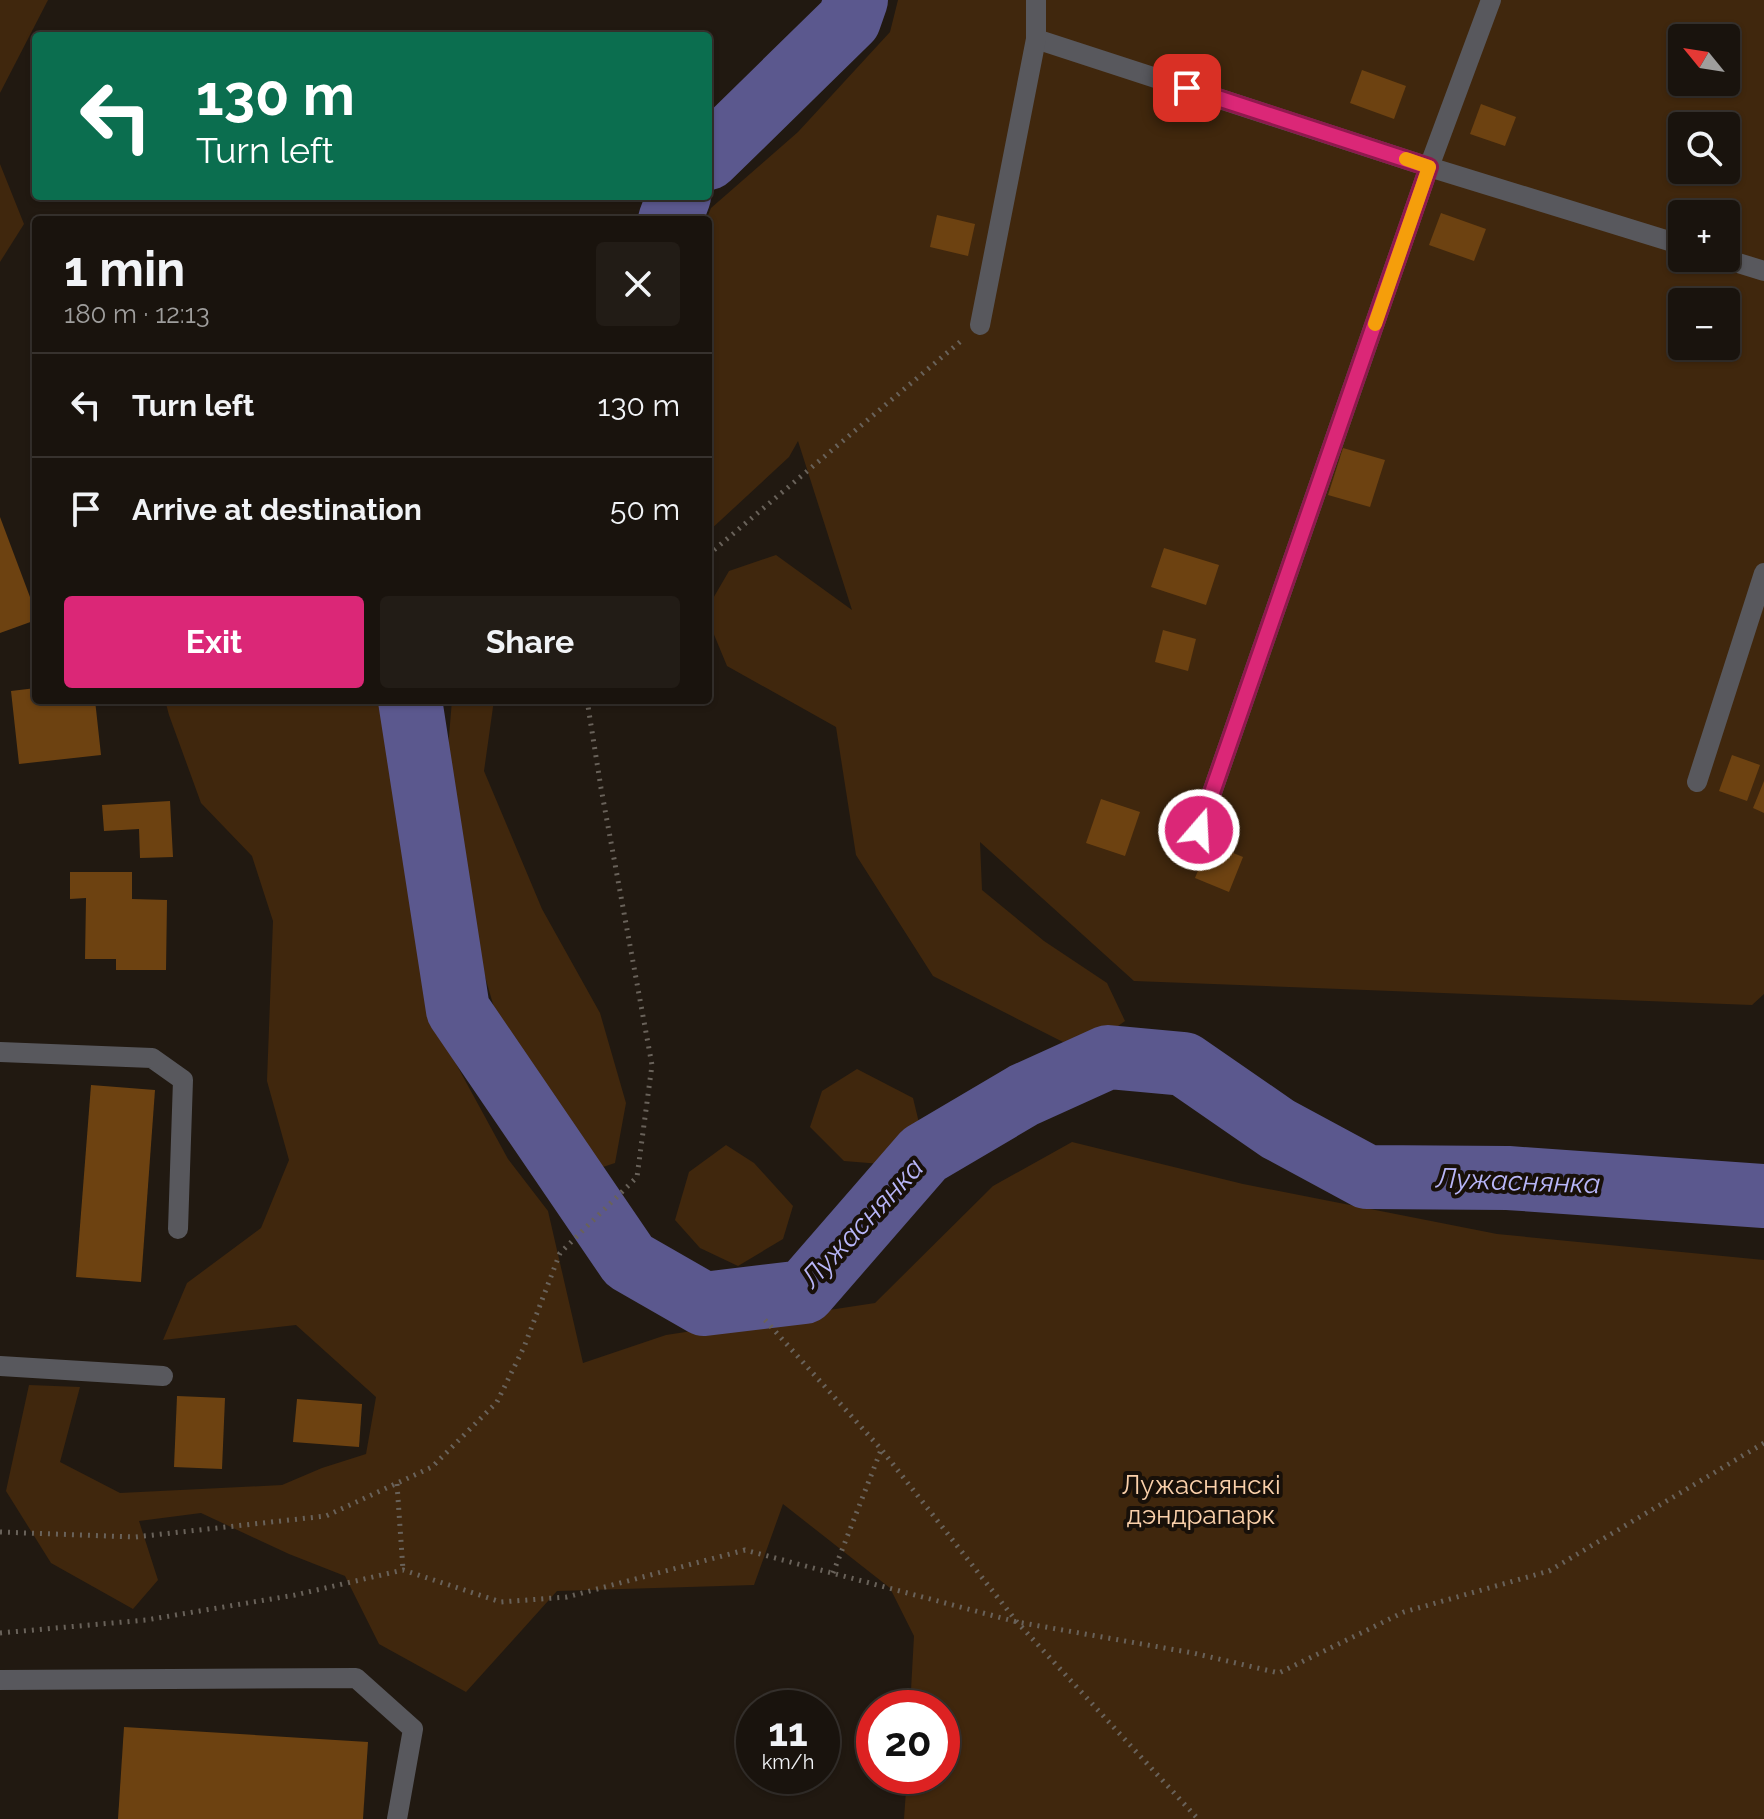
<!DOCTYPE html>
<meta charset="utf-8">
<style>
body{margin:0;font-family:Raleway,sans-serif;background:#221c16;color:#f1f3f6;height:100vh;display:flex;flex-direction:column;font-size:30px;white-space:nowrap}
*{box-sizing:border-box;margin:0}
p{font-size:26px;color:#9f9e9d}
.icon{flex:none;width:44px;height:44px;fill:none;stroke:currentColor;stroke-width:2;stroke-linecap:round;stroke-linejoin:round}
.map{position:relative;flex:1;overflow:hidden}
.panel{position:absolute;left:32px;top:216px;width:680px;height:488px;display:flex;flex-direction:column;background:#19130d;border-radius:8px;box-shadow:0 2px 6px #0004,0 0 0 2px #37322e}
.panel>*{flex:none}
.banner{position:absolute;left:32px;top:32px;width:680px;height:168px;border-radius:8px;box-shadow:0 2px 6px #0004,0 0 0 2px #37322e;background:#0b6e4f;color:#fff;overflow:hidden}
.needle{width:52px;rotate:300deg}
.fabs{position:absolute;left:1668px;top:24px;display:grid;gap:16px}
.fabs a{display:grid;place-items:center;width:72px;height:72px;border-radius:8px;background:#19130d;box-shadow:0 2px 6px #0004,0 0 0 2px #37322e;font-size:40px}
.speed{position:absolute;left:736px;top:1690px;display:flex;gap:16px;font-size:40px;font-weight:700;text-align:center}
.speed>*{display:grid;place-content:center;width:104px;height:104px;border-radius:50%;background:#19130d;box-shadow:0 2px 6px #0004,0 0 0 2px #37322e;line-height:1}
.speed small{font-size:20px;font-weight:400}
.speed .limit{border:12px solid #d22;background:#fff;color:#111}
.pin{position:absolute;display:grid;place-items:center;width:68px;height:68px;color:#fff;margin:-34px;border-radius:16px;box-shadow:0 4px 12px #0006}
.me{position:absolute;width:88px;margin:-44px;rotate:19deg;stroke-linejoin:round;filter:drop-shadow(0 0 6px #0008)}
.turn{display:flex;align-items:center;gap:28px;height:168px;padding:0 32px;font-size:36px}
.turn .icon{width:104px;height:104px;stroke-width:2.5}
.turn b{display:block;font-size:56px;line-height:68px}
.round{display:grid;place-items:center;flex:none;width:84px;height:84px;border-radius:8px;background:#221c16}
.head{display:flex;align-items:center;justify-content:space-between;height:136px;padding:0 32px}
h1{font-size:48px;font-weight:700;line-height:60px}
.primary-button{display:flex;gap:16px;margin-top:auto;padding:16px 32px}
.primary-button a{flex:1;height:92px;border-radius:8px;background:#db2777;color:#fff;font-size:32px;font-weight:700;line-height:92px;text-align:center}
.primary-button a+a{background:#221c16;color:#f1f3f6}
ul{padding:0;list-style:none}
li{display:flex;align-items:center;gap:24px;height:104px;padding:0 32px;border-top:2px solid #37322e}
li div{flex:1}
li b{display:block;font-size:30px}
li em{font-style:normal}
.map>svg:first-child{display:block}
</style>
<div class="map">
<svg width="1764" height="1819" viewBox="0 0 1764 1819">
<rect width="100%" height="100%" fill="#211911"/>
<g fill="#40270d" fill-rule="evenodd">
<path d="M0 0H48L0 93Z"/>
<path d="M898 0H1764V994L1752 1005 1134 981 980 842 982 890 1044 941 1107 983 1125 1021 1103 1037 1063 1042 933 976 856 855 836 727 727 666 708 620V607L729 571 776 555 852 610 798 441 789 457 708 532V220H706L711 208 798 132 890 32ZM1682 38H1726V82H1682ZM1682 126H1726V170H1682ZM1682 214H1726V258H1682ZM1682 302H1726V346H1682Z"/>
<path d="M0 164 24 224 0 262Z"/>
<path d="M165 700H398L394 713 408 882 437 1029 508 1159 548 1211 583 1363 666 1335 875 1303 993 1186 1072 1142 1243 1184 1497 1234 1764 1260V1819H904L907 1776H942V1708H910L914 1636 890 1588 783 1504 754 1585 557 1591 466 1692 379 1644 345 1576 289 1554 201 1513 139 1521 158 1580 133 1609 51 1563 6 1491 29 1385 80 1387 60 1462 120 1493 282 1485 322 1468 366 1454 376 1397 296 1325 163 1340 187 1283 261 1228 289 1160 267 1081 273 921 252 856 201 803 169 715Z"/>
<path d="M452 700H494L484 771 542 909 600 1013 626 1103 615 1163 597 1169 506 1049 462 897 444 797Z"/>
<path d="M857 1069 913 1098 920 1127 881 1164 844 1161 810 1127 822 1091Z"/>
<path d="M726 1145 754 1163 793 1206 783 1239 738 1266 700 1248 675 1220 689 1172Z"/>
</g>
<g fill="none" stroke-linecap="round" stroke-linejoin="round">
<g stroke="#5b588e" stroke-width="64">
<path d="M708 158 849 20 856 0"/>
<path d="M670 220 679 196"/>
<path d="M410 700 458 1010 629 1261 704 1304 804 1292 924 1154 1024 1095 1108 1057 1184 1064 1278 1129 1367 1177 1508 1178 1764 1196"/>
</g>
</g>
<g fill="#6d4211">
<path d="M1362 70 1406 86 1394 119 1350 103Z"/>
<path d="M1481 104 1516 117 1505 146 1470 134Z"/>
<path d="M1441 213 1486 229 1474 261 1429 245Z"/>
<path d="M937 215 975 224 968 256 930 247Z"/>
<path d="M1343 448 1385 460 1370 507 1328 495Z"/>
<path d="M0 517 36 613V620L0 633Z"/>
<path d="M1164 548 1219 565 1206 605 1151 587Z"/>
<path d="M1163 630 1196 639 1188 671 1155 662Z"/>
<path d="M36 688V700H95L101 755 19 764 11 691Z"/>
<path d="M1732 755 1760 765 1747 801 1719 791Z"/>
<path d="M1764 781V813L1753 808Z"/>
<path d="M1101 799 1140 812 1125 856 1086 843Z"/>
<path d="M170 801 173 857 140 858 139 829 104 831 102 805Z"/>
<path d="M1209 843 1243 857 1229 892 1195 878Z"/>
<path d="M70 872H132V899L167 900 166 970H116V959H85L86 898 70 899Z"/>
<path d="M91 1085 155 1090 141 1282 76 1277Z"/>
<path d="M177 1396 225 1398 222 1469 174 1467Z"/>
<path d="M297 1399 362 1404 359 1447 293 1442Z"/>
<path d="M124 1727 368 1742 363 1819H118Z"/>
</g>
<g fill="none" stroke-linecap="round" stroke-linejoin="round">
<g stroke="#69625a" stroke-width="5" stroke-dasharray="2 6" stroke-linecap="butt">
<path d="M708 555 961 341"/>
<path d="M765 1320 881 1449 1017 1622 1198 1819"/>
<path d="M397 1484 403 1570"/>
<path d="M0 1532 135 1537 326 1516 432 1467 497 1402 524 1347 560 1253 637 1177 652 1065 601 788 587 700"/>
<path d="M833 1573 881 1450"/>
<path d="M0 1633 146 1620 295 1595 403 1570 501 1602 567 1597 745 1550 1017 1622 1193 1653 1279 1673 1404 1612 1549 1571 1764 1443"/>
</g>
<g stroke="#58585d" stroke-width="20">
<path d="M1036 39 1429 167 1682 245"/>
<path d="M1722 258 1764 271"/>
<path d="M980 325 1036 39V0"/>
<path d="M1697 782 1764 573"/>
<path d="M1199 830 1429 167 1491 0"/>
<path d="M0 1052 152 1058 183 1080 178 1229"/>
<path d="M0 1366 163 1376"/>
<path d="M0 1680 356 1678 413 1729 397 1819"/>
</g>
</g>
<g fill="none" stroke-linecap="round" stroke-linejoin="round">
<defs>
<path id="route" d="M1187 88 1429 167 1199 830"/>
</defs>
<use href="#route" stroke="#8e194d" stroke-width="20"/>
<use href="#route" stroke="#db2777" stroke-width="14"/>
<path stroke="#f59e0b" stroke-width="14" d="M1375 324 1429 167 1406 159"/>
</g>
<g text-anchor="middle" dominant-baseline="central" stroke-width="8" stroke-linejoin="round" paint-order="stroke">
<g font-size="26" fill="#fad0aa" stroke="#181009">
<text x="1201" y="1485">Лужаснянскі<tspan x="1201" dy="30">дэндрапарк</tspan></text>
</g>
<g font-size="28" font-style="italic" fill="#b8b6f8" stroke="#181009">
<text transform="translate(1518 1181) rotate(2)">Лужаснянка</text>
<text transform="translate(862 1223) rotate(-47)">Лужаснянка</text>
</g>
</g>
</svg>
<div class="fabs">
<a><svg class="needle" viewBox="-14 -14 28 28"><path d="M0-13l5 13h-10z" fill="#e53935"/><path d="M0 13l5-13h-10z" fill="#9f9e9d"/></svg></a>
<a><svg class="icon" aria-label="search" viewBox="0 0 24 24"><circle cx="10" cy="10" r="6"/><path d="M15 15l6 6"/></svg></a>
<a>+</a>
<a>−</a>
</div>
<div class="speed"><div>11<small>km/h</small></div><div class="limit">20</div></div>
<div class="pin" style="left:1187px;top:88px;background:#d93025"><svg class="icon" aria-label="arrive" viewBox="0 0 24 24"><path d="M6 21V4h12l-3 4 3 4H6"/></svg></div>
<svg class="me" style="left:1199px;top:830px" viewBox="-20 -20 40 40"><circle r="17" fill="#db2777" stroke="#fff" stroke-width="3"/><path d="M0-11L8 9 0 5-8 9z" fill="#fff"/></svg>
<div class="banner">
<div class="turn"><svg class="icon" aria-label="left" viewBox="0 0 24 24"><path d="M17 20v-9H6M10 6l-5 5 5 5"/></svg><div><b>130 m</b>Turn left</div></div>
</div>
<section class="panel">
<div class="head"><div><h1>1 min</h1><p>180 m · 12:13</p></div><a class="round"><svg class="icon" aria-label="close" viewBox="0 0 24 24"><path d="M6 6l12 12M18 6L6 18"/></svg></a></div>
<ul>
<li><svg class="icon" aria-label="left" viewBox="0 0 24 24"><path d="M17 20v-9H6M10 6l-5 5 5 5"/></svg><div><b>Turn left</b></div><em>130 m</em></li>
<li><svg class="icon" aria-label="arrive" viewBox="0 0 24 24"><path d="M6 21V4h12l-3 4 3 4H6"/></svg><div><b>Arrive at destination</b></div><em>50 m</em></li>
</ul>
<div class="primary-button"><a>Exit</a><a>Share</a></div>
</section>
</div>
